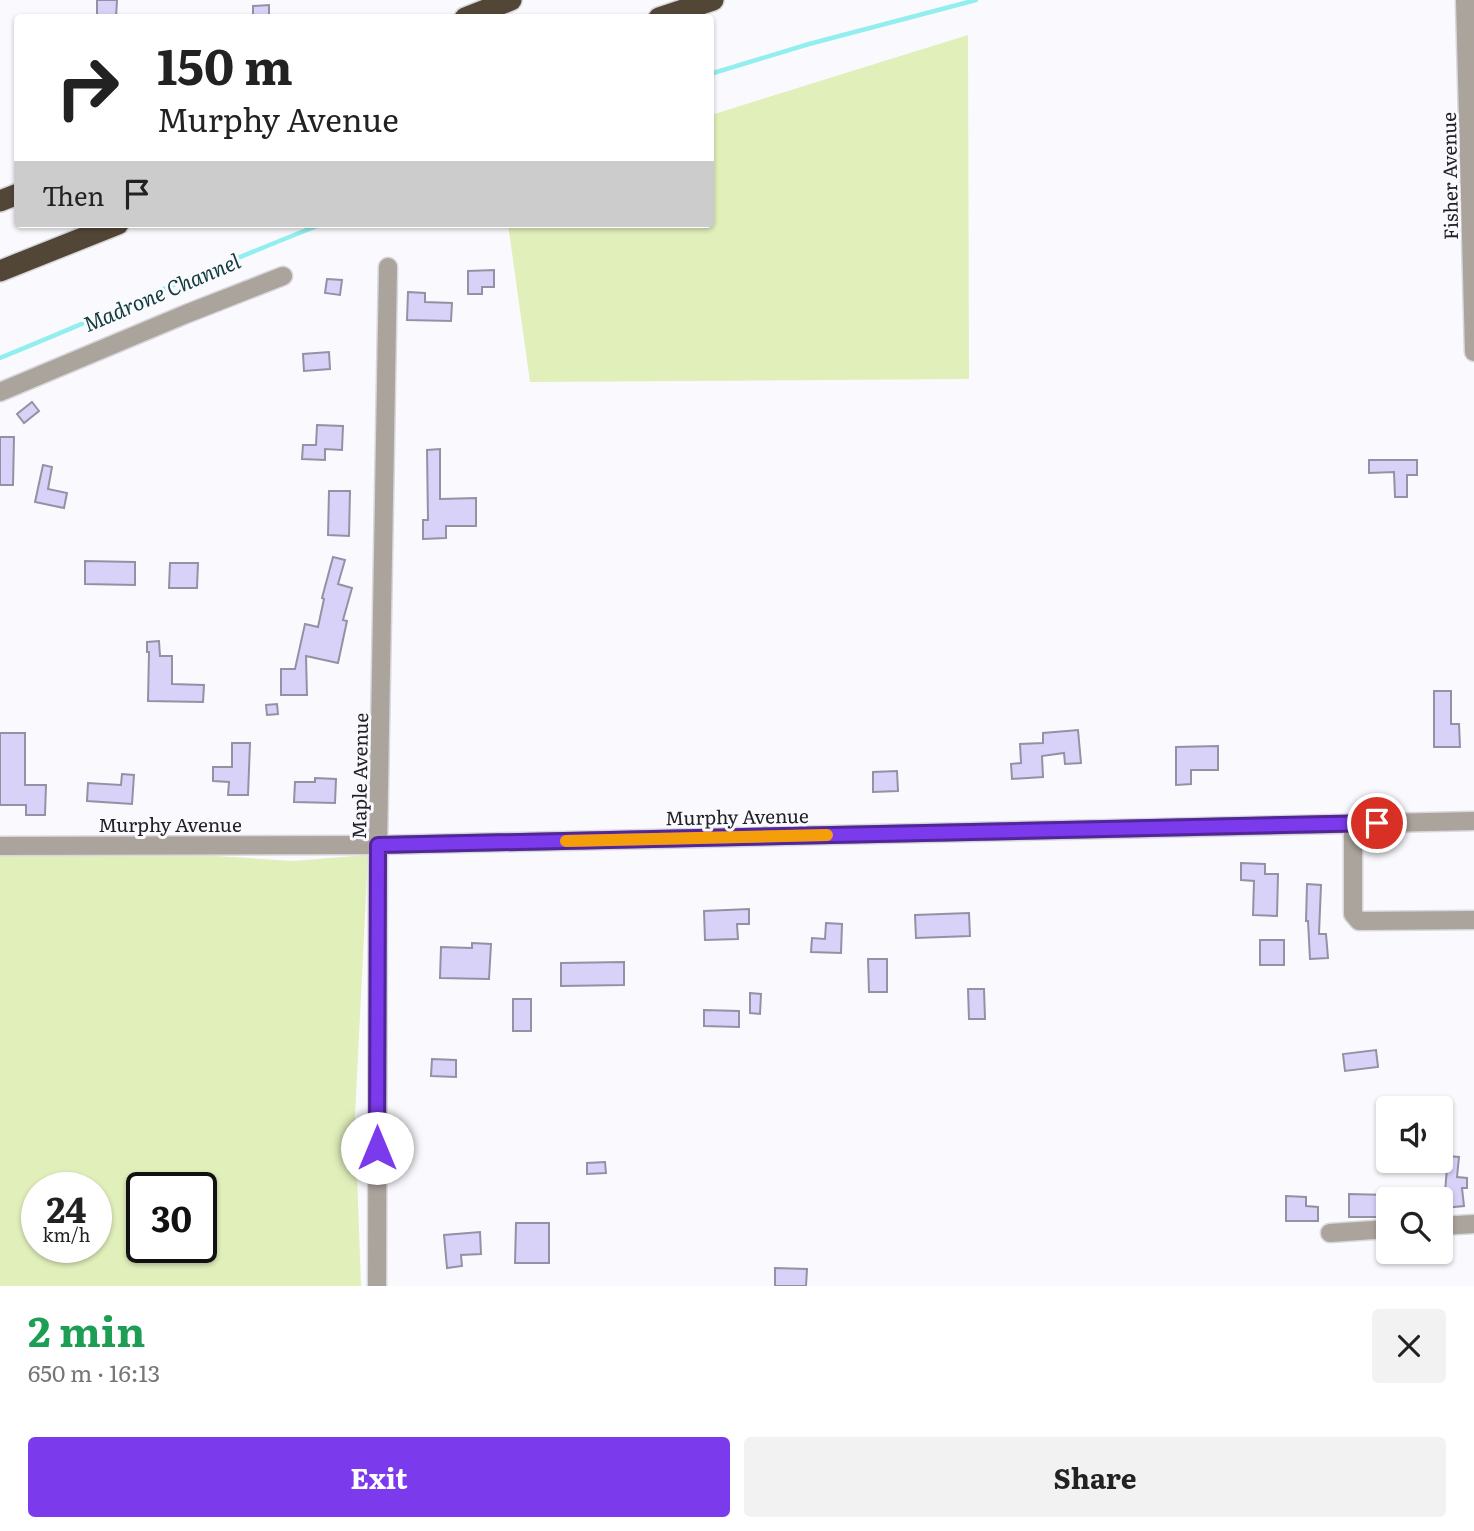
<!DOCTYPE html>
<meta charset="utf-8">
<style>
body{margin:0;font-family:Literata,serif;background:#f2f2f2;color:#222;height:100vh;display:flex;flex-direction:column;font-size:26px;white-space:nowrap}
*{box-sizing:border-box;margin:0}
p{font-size:23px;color:#767676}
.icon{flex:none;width:38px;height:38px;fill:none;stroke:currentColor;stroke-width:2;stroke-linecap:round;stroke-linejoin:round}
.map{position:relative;height:1286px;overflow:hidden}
.sheet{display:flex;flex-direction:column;background:#fff;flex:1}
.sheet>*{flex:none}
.guide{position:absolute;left:14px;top:14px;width:700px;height:214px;border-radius:7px;box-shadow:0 2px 5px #0004;background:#fff;color:#222;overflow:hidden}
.fabs{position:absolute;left:1376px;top:1096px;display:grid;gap:14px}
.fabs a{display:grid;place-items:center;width:77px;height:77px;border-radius:7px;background:#fff;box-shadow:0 2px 5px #0004;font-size:35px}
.speed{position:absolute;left:21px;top:1172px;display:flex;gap:14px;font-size:35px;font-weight:700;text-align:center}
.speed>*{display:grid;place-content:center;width:91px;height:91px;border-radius:50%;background:#fff;box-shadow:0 2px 5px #0004;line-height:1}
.speed small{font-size:18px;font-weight:400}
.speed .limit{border:4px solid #111;border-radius:10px;background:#fff;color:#111}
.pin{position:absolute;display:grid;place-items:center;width:60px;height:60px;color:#fff;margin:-30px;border:4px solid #fff;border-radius:50%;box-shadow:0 2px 7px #0007}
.me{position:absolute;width:77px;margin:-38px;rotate:0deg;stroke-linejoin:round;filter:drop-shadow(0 0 5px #0008)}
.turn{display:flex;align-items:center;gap:24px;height:147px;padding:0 28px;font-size:32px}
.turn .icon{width:91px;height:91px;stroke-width:2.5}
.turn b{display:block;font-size:49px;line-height:60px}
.then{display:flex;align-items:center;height:66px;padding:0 28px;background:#0003;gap:14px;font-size:26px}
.round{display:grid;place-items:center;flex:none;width:74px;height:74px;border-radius:7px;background:#f2f2f2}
.summary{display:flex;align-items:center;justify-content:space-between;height:119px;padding:0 28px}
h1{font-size:42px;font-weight:700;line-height:52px;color:#1e9e55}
.primary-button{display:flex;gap:14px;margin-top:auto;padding:14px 28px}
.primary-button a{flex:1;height:80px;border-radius:7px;background:#7c3aed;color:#fff;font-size:28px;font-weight:700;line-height:80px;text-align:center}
.primary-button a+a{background:#f2f2f2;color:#222}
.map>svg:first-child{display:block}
</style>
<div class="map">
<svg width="1474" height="1286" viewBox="0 0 1474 1286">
<rect width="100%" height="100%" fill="#fafafe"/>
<g fill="#e1efbb" fill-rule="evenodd">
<path d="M968 35 969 379 530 382 508 224H710L711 115Z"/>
<path d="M154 852 293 861 368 855 355 1116 361 1286H0V856ZM37 1188H96V1248H37ZM142 1188H201V1248H142Z"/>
</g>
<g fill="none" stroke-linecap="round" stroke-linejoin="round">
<g stroke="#92eeef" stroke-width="4.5">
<path d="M710 74 809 44 976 0"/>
<path d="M0 358C108 314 214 266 322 224"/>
</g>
</g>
<g fill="#d8d2f9" stroke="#9391a4" stroke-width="2">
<path d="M97 0H117L116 18H97Z"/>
<path d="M269 5V18H253V6Z"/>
<path d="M494 270V287H482V294H468V271Z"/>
<path d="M327 279 342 280 340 295 325 293Z"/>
<path d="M408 292 425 293V302L452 303 451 321 407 320Z"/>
<path d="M329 352 330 369 304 371 303 354Z"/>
<path d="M32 402 39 411 24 423 17 414Z"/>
<path d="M317 425 343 426 342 450 325 449V460L302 459 303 445H316Z"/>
<path d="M0 437H14L13 485H0Z"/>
<path d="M440 449V499L476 498V526H446V538L423 539V520H428L427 450Z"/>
<path d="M1369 460H1417V475H1407V497H1395L1394 472 1369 473Z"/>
<path d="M43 465 52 467 48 489 67 493 64 508 35 502Z"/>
<path d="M329 491H350L349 536 328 535Z"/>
<path d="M333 557 345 560 338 584 352 588 343 620 347 621 338 663 306 656 307 695H281V669H295L305 624 318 627 324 599 322 598Z"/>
<path d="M85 561 135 562V585L85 584Z"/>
<path d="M170 563H198L197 588H169Z"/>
<path d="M159 641 160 656H172V684L204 685 203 702 148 701 149 652H147V642Z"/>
<path d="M1434 691H1451V724H1459L1460 747H1434Z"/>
<path d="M277 704 278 714 267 715 266 705Z"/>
<path d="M1078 730 1081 763 1065 764 1064 753 1042 756 1043 777 1012 779 1011 764 1021 763 1020 744 1043 743V733Z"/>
<path d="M0 733H25V785H46L45 815H26V805H0Z"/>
<path d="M232 743H250L248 795H228L229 782 213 781V767H232Z"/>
<path d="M1218 746V770H1191V784L1176 785V747Z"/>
<path d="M897 771 898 791 873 792V772Z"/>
<path d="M122 774 134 775 132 804 87 801 88 783 121 785Z"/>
<path d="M315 778 336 779 335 803 294 802 295 782H315Z"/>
<path d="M1241 863 1265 864V874H1278L1277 916 1253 915 1254 881 1241 880Z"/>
<path d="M1307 884 1321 885 1319 934H1326L1328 958 1310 959 1308 921H1306Z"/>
<path d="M749 909V924H737L738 939 705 940 704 911Z"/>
<path d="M969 913 970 936 916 938 915 915Z"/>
<path d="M826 923 842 924 841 953 811 952 812 938 825 939Z"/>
<rect x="1260" y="940" width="24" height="25"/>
<path d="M472 943 491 944 489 979 440 978 441 947 472 948Z"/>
<path d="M868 959H887V992H869Z"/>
<path d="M624 962V985L561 986V963Z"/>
<path d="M968 989H984L985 1019H969Z"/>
<path d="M750 993 761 994 760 1014 750 1013Z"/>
<rect x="513" y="999" width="18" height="32"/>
<path d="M704 1010 739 1011V1027L704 1026Z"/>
<path d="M1376 1050 1378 1067 1345 1071 1343 1054Z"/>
<path d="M432 1059 456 1060V1077L431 1076Z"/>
<path d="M1448 1156 1459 1157 1457 1177 1467 1178V1188H1462L1464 1206 1444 1208 1442 1193 1445 1192Z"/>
<path d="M605 1162 606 1173 587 1174V1163Z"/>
<path d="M1349 1194 1388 1195V1217H1349Z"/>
<path d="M1286 1196 1306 1197V1206L1318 1207V1221H1286Z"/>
<path d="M516 1223H549V1263H515Z"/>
<path d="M480 1232 481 1254 461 1255 462 1266 447 1268 444 1235Z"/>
<path d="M775 1268 807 1269 806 1286H775Z"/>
</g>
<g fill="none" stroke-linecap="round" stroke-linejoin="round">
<defs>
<g id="minor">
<path d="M1465 0 1474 352"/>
<path d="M0 392 186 314 283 276"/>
<path d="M1353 823V914L1359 921 1474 920"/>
<path d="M0 846 378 845 1474 821"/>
<path d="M1440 1226 1474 1224"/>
<path d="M1330 1233 1388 1229"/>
<path d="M377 1286 378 845 388 267"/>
</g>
<g id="highway">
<path d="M465 18 511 0"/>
<path d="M659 18 713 0"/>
<path d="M0 201 18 194"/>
<path d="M0 271 118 224"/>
</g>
</defs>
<use href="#minor" stroke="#d7d7dc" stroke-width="21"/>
<use href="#highway" stroke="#d7d7dc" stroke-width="24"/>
<use href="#minor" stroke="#aba49d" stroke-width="18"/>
<use href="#highway" stroke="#524637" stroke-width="21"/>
</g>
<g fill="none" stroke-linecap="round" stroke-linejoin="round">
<defs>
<path id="route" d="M377 1148 378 845 1377 823"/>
</defs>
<use href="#route" stroke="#51269a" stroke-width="18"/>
<use href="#route" stroke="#7c3aed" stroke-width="12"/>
<path stroke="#f59e0b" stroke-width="12" d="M566 841 827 835"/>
</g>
<g text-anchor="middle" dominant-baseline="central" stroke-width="6" stroke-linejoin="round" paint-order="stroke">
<g font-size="19" fill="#222128" stroke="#fafafe">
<text transform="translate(1449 176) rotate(-91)">Fisher Avenue</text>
<text transform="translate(359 776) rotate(-89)">Maple Avenue</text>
<text transform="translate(737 816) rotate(-1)">Murphy Avenue</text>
<text x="170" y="824">Murphy Avenue</text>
</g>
<g font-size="21" font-style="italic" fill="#103c3d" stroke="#fafafe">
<text transform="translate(161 291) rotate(-23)">Madrone Channel</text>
</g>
</g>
</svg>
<div class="fabs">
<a><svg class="icon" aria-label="sound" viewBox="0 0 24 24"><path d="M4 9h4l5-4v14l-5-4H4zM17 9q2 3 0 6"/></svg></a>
<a><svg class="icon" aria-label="search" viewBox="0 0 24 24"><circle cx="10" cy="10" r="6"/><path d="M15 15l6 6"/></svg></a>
</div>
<div class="speed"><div>24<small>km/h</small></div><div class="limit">30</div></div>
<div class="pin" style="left:1377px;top:823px;background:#d93025"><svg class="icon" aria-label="arrive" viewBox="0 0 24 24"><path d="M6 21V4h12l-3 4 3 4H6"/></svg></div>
<svg class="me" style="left:377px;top:1148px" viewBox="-20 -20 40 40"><circle r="19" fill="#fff"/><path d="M0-13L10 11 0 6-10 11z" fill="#7c3aed"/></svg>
<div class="guide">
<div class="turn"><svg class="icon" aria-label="right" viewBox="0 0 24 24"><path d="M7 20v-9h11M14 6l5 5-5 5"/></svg><div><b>150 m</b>Murphy Avenue</div></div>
<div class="then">Then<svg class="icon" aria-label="arrive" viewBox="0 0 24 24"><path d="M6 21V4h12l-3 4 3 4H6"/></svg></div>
</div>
</div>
<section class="sheet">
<div class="summary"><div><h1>2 min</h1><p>650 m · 16:13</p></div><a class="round"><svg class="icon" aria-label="close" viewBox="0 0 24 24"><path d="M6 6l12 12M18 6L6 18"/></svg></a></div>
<div class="primary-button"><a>Exit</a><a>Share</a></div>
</section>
